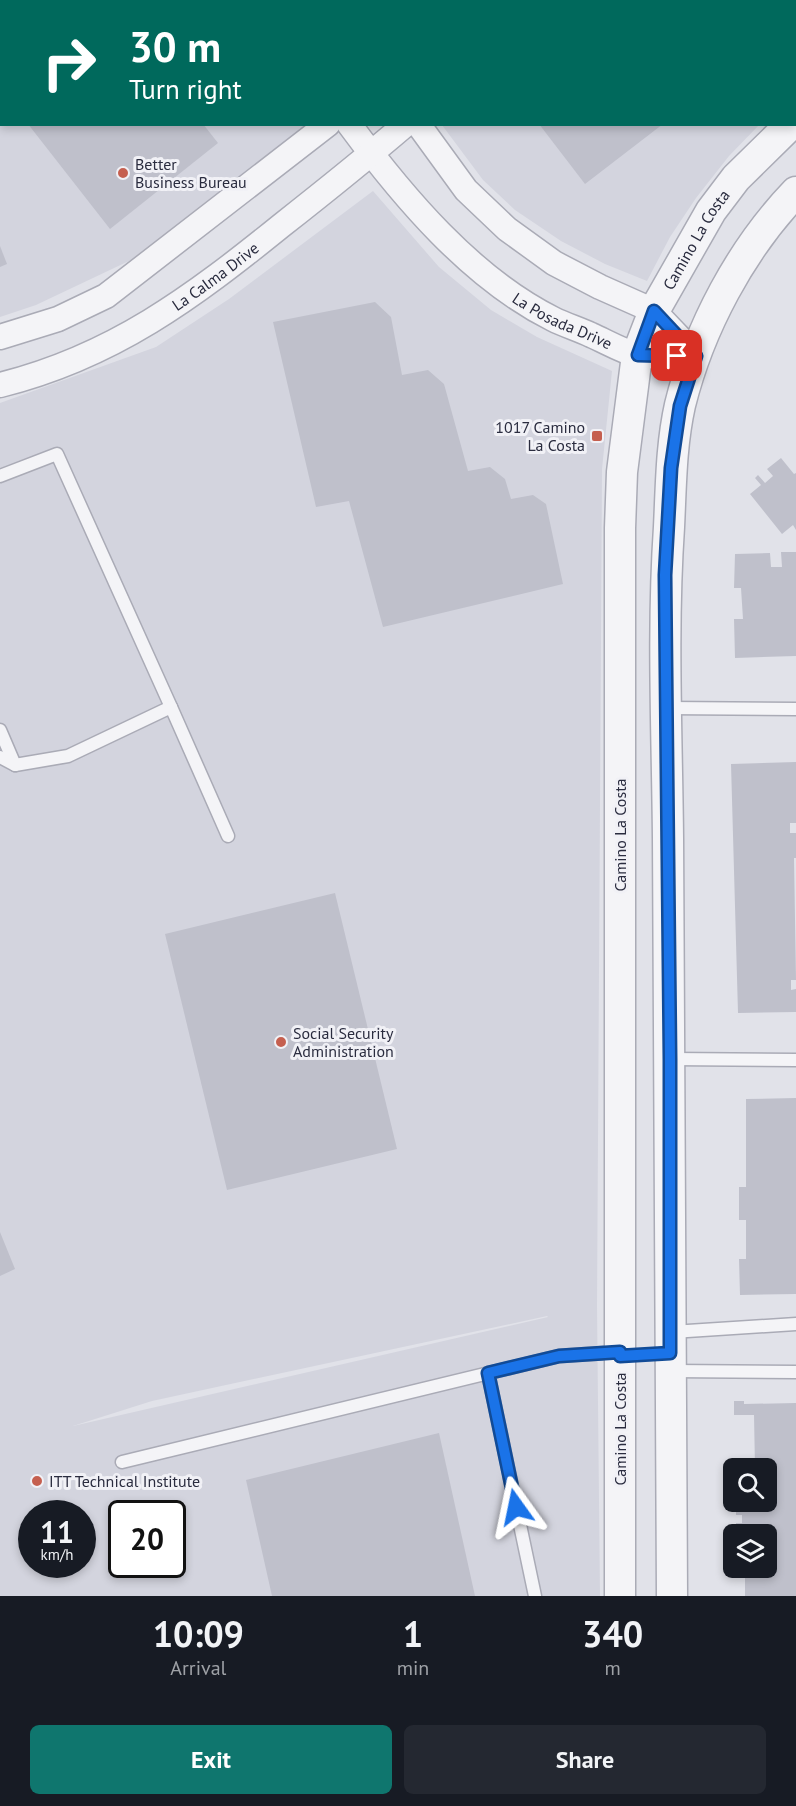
<!DOCTYPE html>
<style>
body{margin:0;font-family:"PT Sans",sans-serif;background:#242831;color:#f1f3f6;height:100vh;display:flex;flex-direction:column;font-size:22px;white-space:nowrap}
*{box-sizing:border-box;margin:0}
p{font-size:20px;color:#9ea1a6}
.icon{flex:none;width:33px;height:33px;fill:none;stroke:currentColor;stroke-width:2;stroke-linecap:round;stroke-linejoin:round}
.map{position:relative;height:1596px;overflow:hidden}
.panel{display:flex;flex-direction:column;background:#171b24;flex:1}
.panel>*{flex:none}
.banner{position:absolute;left:0px;top:0px;width:796px;height:126px;box-shadow:0 3px 9px #0003;background:#00695c;color:#fff;overflow:hidden}
.fabs{position:absolute;left:723px;top:1458px;display:grid;gap:12px}
.fabs a{display:grid;place-items:center;width:54px;height:54px;border-radius:9px;background:#171b24;box-shadow:0 3px 9px #0003;font-size:30px}
.speed{position:absolute;left:18px;top:1500px;display:flex;gap:12px;font-size:30px;font-weight:700;text-align:center}
.speed>*{display:grid;place-content:center;width:78px;height:78px;border-radius:50%;background:#171b24;box-shadow:0 3px 9px #0003;line-height:1}
.speed small{font-size:15px;font-weight:400}
.speed .limit{border:3px solid #111;border-radius:9px;background:#fff;color:#111}
.pin{position:absolute;display:grid;place-items:center;width:51px;height:51px;color:#fff;margin:-26px;border-radius:12px;box-shadow:0 3px 9px #0006}
.me{position:absolute;width:66px;margin:-33px;rotate:348deg;stroke-linejoin:round;filter:drop-shadow(0 0 4px #0008)}
.turn{display:flex;align-items:center;gap:21px;height:126px;padding:0 30px;font-size:27px}
.turn .icon{width:78px;height:78px;stroke-width:2.5}
.turn b{display:block;font-size:42px;line-height:51px}
.eta{display:flex;justify-content:space-evenly;align-items:center;height:102px;text-align:center}
.eta b{font-size:36px;font-weight:700;line-height:42px}
.cta{display:flex;gap:12px;margin-top:auto;padding:12px 30px}
.cta a{flex:1;height:69px;border-radius:9px;background:#0f766e;color:#fff;font-size:24px;font-weight:700;line-height:69px;text-align:center}
.cta a+a{background:#242831;color:#f1f3f6}
.map>svg:first-child{display:block}
</style>
<div class="map">
<svg width="796" height="1596" viewBox="0 0 796 1596">
<rect width="100%" height="100%" fill="#e1e2e9"/>
<g fill="#d3d4de" fill-rule="evenodd">
<path d="M0 0 239 1 2 2V124L308 125 131 260 36 305 0 317Z"/>
<path d="M348 0H796V93L795 2Z"/>
<path d="M442 125H759L729 156 696 198 670 237 647 281 605 264 561 241 515 210 483 180Z"/>
<path d="M373 191 439 267 491 310 537 337 612 371 602 469 597 1306 600 1596H0V403L156 347 229 299ZM547 1316 548 1317 73 1426 152 1401ZM32 1514H82V1564H32ZM122 1514H172V1564H122Z"/>
</g>
<g fill="#bfc0cb">
<path d="M28 124H203L218 143 110 229Z"/>
<path d="M539 124H663L585 184Z"/>
<path d="M0 246 7 264 0 267Z"/>
<path d="M375 302 391 317 402 375 428 370 444 384 468 471 490 467 505 479 511 499 533 495 546 504 563 584 383 627 349 501 316 507 273 322Z"/>
<path d="M781 458 794 474 796 473V530L793 525 782 534 750 494 761 485 755 478 758 475 765 483 773 476 767 469Z"/>
<path d="M781 552H796V656L735 658 734 619H743L741 588H734L735 554 770 553 771 567H782Z"/>
<path d="M796 762V823H790V833H796V858H794L796 980H791V990L796 989V1012L738 1013 731 764Z"/>
<path d="M335 893 397 1149 227 1190 165 934Z"/>
<path d="M796 1098V1294L740 1295 739 1259H746V1220H739V1187H746V1099Z"/>
<path d="M0 1232 15 1269 0 1276Z"/>
<path d="M734 1401H744V1404L796 1403V1596H745V1568H766V1534H736V1523H742V1515H736V1502H766V1468H755L754 1415H734Z"/>
<path d="M439 1433 475 1596H272L246 1480Z"/>
</g>
<g fill="none" stroke-linecap="round" stroke-linejoin="round">
<defs>
<g id="service">
<path d="M0 476 57 454 171 707 68 756 15 765 0 757"/>
<path d="M171 707 228 836"/>
<path d="M667 708 796 709"/>
<path d="M0 730 15 765"/>
<path d="M670 1059 796 1060"/>
<path d="M672 1332 796 1324"/>
<path d="M672 1371 796 1372"/>
<path d="M488 1373 535 1596"/>
<path d="M122 1462 559 1356 619 1352"/>
</g>
<g id="minor">
<path d="M321 0 322 2"/>
<path d="M269 2 271 0"/>
<path id="s1" d="M349 124C403 197 471 278 553 319 565 325 578 329 591 335 605 341 622 351 637 355 652 358 680 356 697 356"/>
<path d="M418 124 466 190 507 229 554 263 600 287 654 311 697 356"/>
<path d="M0 337 58 319 106 296 328 124"/>
<path id="s2" d="M0 385C113 357 193 297 282 225 324 192 365 159 406 124"/>
</g>
<g id="tertiary">
<path id="s3" d="M620 1596V528L622 472 637 355 654 311 711 211 736 178 791 124"/>
<path d="M672 1596C670 1343 671 1090 668 838 667 734 662 630 669 527 671 487 671 445 680 405 699 328 741 249 796 192"/>
</g>
</defs>
<use href="#service" stroke="#aaabb6" stroke-width="15"/>
<use href="#minor" stroke="#aaabb6" stroke-width="27"/>
<use href="#tertiary" stroke="#aaabb6" stroke-width="33"/>
<use href="#service" stroke="#f4f4f7" stroke-width="12"/>
<use href="#minor" stroke="#f4f4f7" stroke-width="24"/>
<use href="#tertiary" stroke="#f4f4f7" stroke-width="30"/>
</g>
<g fill="none" stroke-linecap="round" stroke-linejoin="round">
<defs>
<path id="route" d="M516 1507 488 1373 559 1356 620 1352V1356L670 1353V1059L665 575 671 468 680 406 696 356 654 311 638 355 677 356"/>
</defs>
<use href="#route" stroke="#114b97" stroke-width="15"/>
<use href="#route" stroke="#1a73e8" stroke-width="10"/>
</g>
<g fill="#c55f4f" stroke="#f1f1f6" stroke-width="2">
<circle cx="123" cy="173" r="6"/>
<rect x="591" y="430" width="12" height="12" rx="3"/>
<circle cx="281" cy="1042" r="6"/>
<circle cx="37" cy="1481" r="6"/>
</g>
<g text-anchor="middle" dominant-baseline="central" stroke-width="6" stroke-linejoin="round" paint-order="stroke">
<g font-size="16" fill="#2a2c3f" stroke="#f1f1f6" text-anchor="start">
<text x="135" y="164">Better<tspan x="135" dy="18">Business Bureau</tspan></text>
<text x="585" y="427" text-anchor="end">1017 Camino<tspan x="585" dy="18">La Costa</tspan></text>
<text x="293" y="1033">Social Security<tspan x="293" dy="18">Administration</tspan></text>
<text x="49" y="1481">ITT Technical Institute</text>
</g>
<g font-size="16" fill="#2a2c3f" stroke="#f1f1f6">
<text stroke="none"><textPath href="#s3" startOffset="1372">Camino La Costa</textPath></text>
<text stroke="none"><textPath href="#s2" startOffset="243">La Calma Drive</textPath></text>
<text stroke="none"><textPath href="#s1" startOffset="294">La Posada Drive</textPath></text>
<text transform="translate(620 835) rotate(-90)">Camino La Costa</text>
<text transform="translate(620 1429) rotate(-90)">Camino La Costa</text>
</g>
</g>
</svg>
<div class="fabs">
<a><svg class="icon" aria-label="search" viewBox="0 0 24 24"><circle cx="10" cy="10" r="6"/><path d="M15 15l6 6"/></svg></a>
<a><svg class="icon" aria-label="layers" viewBox="0 0 24 24"><path d="M12 4l9 5-9 5-9-5zM3 14l9 5 9-5"/></svg></a>
</div>
<div class="speed"><div>11<small>km/h</small></div><div class="limit">20</div></div>
<div class="pin" style="left:677px;top:356px;background:#d93025"><svg class="icon" aria-label="arrive" viewBox="0 0 24 24"><path d="M6 21V4h12l-3 4 3 4H6"/></svg></div>
<svg class="me" style="left:516px;top:1507px" viewBox="-20 -20 40 40"><path d="M0-17L14 15 0 8-14 15z" fill="#1a73e8" stroke="#fff" stroke-width="4"/></svg>
<div class="banner">
<div class="turn"><svg class="icon" aria-label="right" viewBox="0 0 24 24"><path d="M7 20v-9h11M14 6l5 5-5 5"/></svg><div><b>30 m</b>Turn right</div></div>
</div>
</div>
<section class="panel">
<div class="eta">
<div><b>10:09</b><p>Arrival</p></div>
<div><b>1</b><p>min</p></div>
<div><b>340</b><p>m</p></div>
</div>
<div class="cta"><a>Exit</a><a>Share</a></div>
</section>
